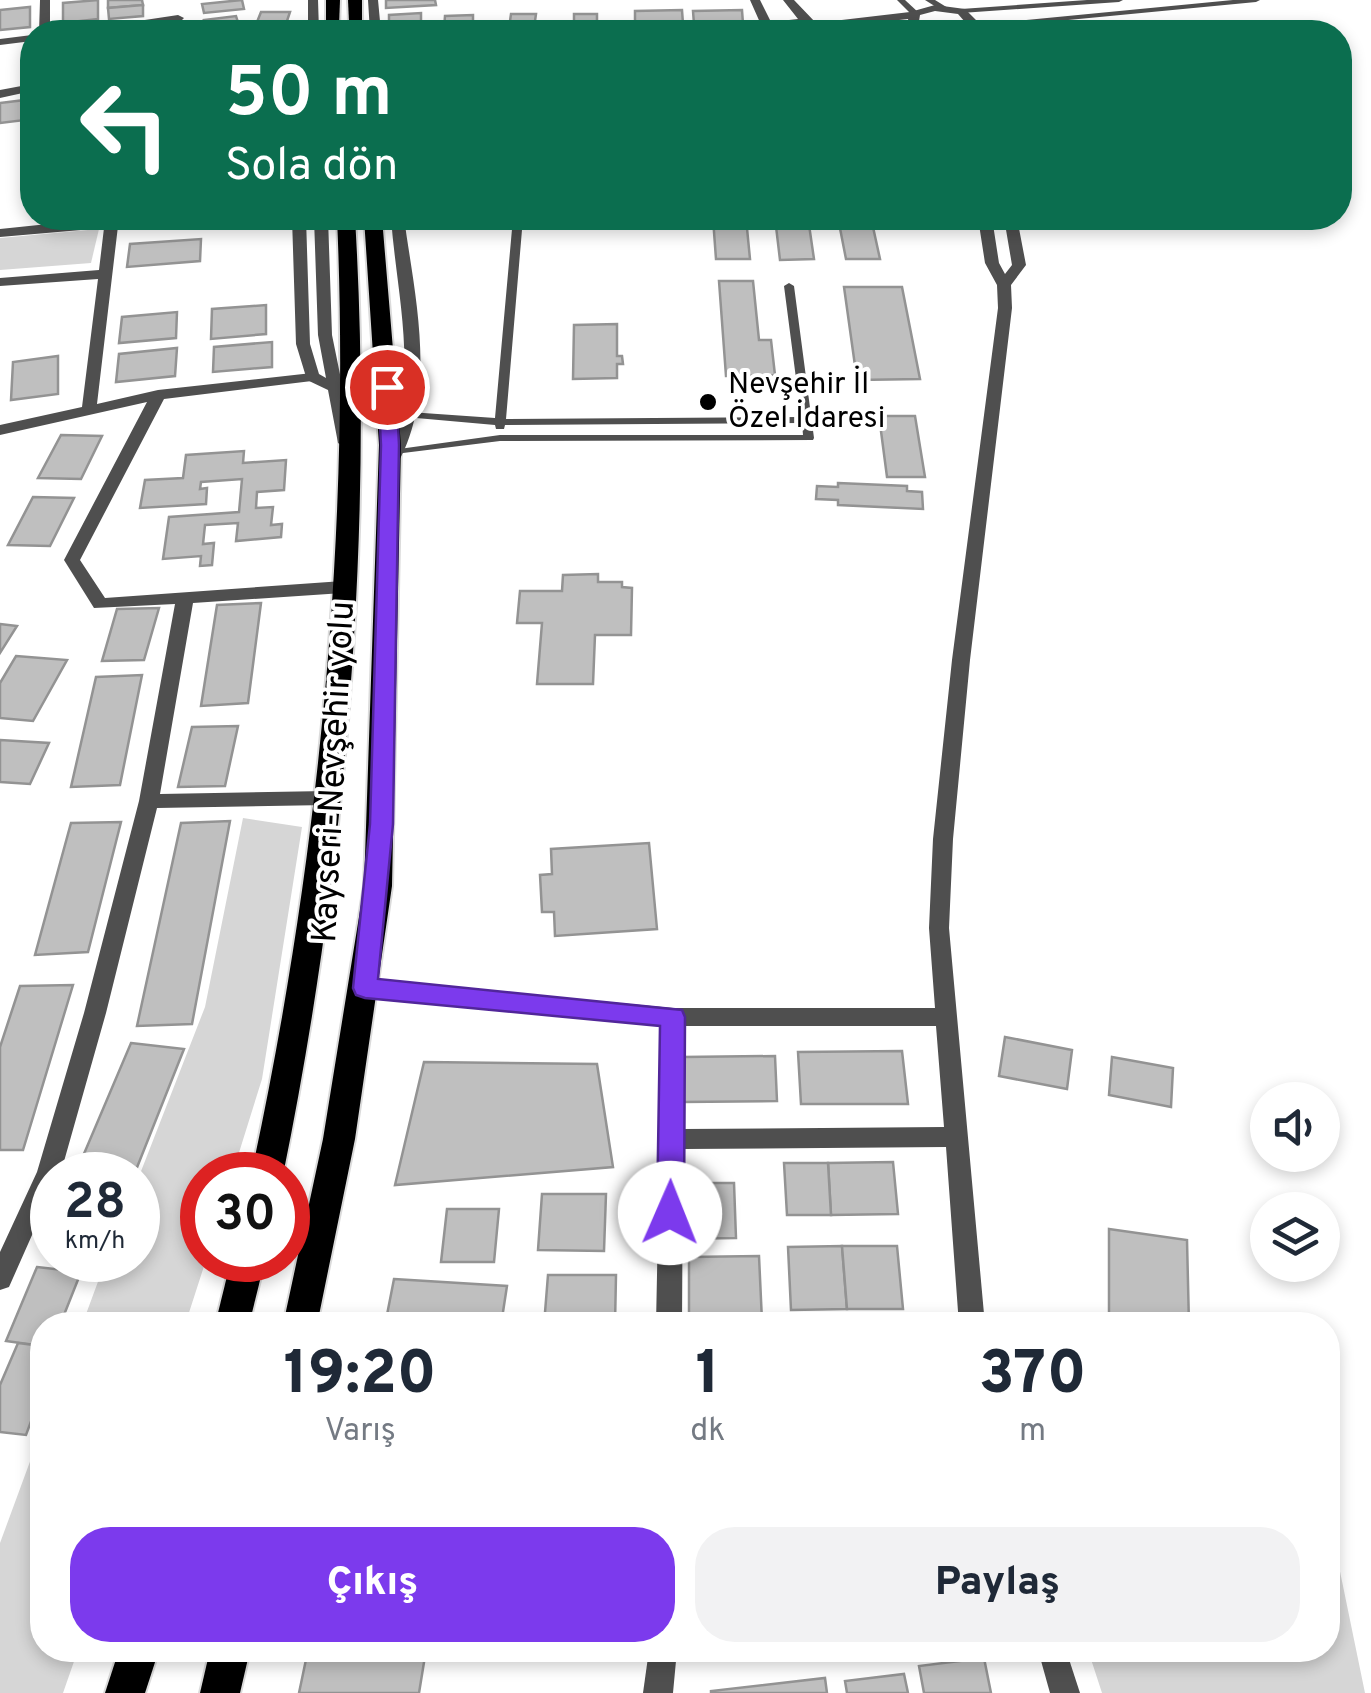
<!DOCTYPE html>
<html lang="tr">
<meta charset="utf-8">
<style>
body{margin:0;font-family:Overpass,sans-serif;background:#f2f2f3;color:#1f2937;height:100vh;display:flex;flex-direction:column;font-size:38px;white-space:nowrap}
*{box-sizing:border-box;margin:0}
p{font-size:32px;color:#747a83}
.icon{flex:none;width:55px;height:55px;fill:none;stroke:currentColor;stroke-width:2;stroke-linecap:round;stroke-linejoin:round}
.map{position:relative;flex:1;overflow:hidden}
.sheet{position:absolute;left:30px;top:1312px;width:1310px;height:350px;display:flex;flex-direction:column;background:#fff;border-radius:40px;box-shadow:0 5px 15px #0003}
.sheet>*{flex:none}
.hud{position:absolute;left:20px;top:20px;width:1332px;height:210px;border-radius:40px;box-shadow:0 5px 15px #0003;background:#0b6e4f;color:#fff;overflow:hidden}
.tools{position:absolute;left:1250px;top:1082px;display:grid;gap:20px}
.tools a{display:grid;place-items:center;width:90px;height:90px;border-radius:50%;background:#fff;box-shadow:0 5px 15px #0003;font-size:50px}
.speed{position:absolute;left:30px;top:1152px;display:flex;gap:20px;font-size:50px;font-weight:700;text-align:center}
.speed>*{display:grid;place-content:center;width:130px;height:130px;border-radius:50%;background:#fff;box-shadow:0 5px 15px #0003;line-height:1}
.speed small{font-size:25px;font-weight:400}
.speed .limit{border:15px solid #d22;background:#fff;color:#111}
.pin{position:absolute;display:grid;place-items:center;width:85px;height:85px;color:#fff;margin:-42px;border:5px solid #fff;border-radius:50%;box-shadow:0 2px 10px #0007}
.me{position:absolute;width:110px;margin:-55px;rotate:1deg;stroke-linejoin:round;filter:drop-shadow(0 0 8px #0008)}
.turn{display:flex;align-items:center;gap:35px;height:210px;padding:0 40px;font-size:45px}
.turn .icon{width:130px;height:130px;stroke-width:2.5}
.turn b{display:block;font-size:70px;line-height:85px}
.eta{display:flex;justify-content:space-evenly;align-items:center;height:170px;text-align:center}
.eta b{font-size:60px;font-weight:800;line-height:70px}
.primary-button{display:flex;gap:20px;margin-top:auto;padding:20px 40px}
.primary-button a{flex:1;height:115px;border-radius:40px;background:#7c3aed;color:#fff;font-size:40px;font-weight:800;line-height:115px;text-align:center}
.primary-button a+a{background:#f2f2f3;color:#1f2937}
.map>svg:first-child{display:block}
</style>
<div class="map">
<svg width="1371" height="1693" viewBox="0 0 1371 1693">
<rect width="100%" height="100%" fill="#fff"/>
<g fill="#d6d6d6">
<path d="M99 229 91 263 0 270V238Z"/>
<path d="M243 818 302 827 262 1079 232 1175H202V1260H206L185 1325H82L106 1260H138V1179L205 1007Z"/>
<path d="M42 1429V1650H78L63 1693H0V1543Z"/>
<path d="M1328 1513 1365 1693H1102L1088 1650H1328Z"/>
</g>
<g fill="#bfbfbf" stroke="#939393" stroke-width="2.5">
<path d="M98 0V19L63 23V3Z"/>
<path d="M108 0H142L143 5 108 8Z"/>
<path d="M242 0 244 9 204 13 202 4Z"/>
<path d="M386 0H435L436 5 386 8Z"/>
<path d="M143 5V16L109 19 108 8Z"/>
<path d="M30 7V27L0 30V10Z"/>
<path d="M682 10 683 24 635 25V11Z"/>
<path d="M742 10 743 24H694L693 11Z"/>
<path d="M261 12H290L285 27H255Z"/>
<path d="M421 13V31L389 27V15Z"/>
<path d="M511 14H536L534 28H509Z"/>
<rect x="574" y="14" width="23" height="15"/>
<path d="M473 15V29H444L445 16Z"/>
<path d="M236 16 241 32H208L204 20Z"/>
<path d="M25 100V120L0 123V103Z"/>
<path d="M713 218H746L750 259H716Z"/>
<path d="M775 218H808L814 259 780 260Z"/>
<path d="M838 218H871L880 259H846Z"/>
<path d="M201 239 200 261 127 267 130 244Z"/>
<path d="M719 281H753L759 340H771L775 375 726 376Z"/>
<path d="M844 287H902L920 379 857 380Z"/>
<path d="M266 305V334L211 339 212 309Z"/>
<path d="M177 312 176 338 119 343 122 317Z"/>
<path d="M617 324V356H622L623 364H617V378L573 379 574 325Z"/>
<path d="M272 342V367L213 372 214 347Z"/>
<path d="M177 348 175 376 116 382 119 354Z"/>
<path d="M58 356V394L11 400 13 362Z"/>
<path d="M879 416H915L925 477H887Z"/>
<path d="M61 435 102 436 81 479 38 478Z"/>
<path d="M244 451 243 463 286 460 284 490 257 492 256 508 273 507 271 525 282 524 281 537 236 541 238 523 205 525 203 544 214 543 212 565 200 566 201 556 163 559 169 517 239 512 242 479 201 482 200 489 207 488 206 504 140 508 145 480 183 478 186 455Z"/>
<path d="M838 483 907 486V491L922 492 923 509 838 505V500L816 499 817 486 838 487Z"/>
<path d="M33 497 74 498 50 546 8 545Z"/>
<path d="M598 574V582H622V587L632 588 631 635H595L593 684H537L542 623H517L520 591H562L563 575Z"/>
<path d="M261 603 248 703 201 706 217 605Z"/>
<path d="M159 608 144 660 102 661 117 609Z"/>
<path d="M0 624 17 626 0 653Z"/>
<path d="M16 656 67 660 33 721 0 718V683Z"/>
<path d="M142 675 120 785 71 787 96 677Z"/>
<path d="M238 726 225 786 178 787 192 727Z"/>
<path d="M0 740 49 743 30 784 0 782Z"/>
<path d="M230 821 192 1024 137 1026 181 823Z"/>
<path d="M121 822 88 952 35 955 71 823Z"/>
<path d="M649 843 657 929 555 936 554 912H542L540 875 552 874 551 849Z"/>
<path d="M73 985 23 1150H0V1047L20 986Z"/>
<path d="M1005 1037 1072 1050 1067 1089 999 1076Z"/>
<path d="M131 1043 184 1049 134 1175H75Z"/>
<path d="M902 1051 908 1104H801L798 1052Z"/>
<path d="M775 1056 777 1101 683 1102V1057Z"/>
<path d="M1112 1057 1173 1068 1171 1107 1109 1095Z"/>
<path d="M424 1062 597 1064 613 1167 395 1185Z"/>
<path d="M893 1162 898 1214 831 1215 828 1163Z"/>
<path d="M784 1163H828L831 1215H787Z"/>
<path d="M675 1183H734L736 1238 675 1239Z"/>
<path d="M542 1194H606L604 1251 538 1250Z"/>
<path d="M447 1209H499L494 1262H441Z"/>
<path d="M1109 1229 1187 1240 1189 1325H1109Z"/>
<path d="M842 1246 847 1309 791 1310 788 1247Z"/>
<path d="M842 1246H897L903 1309H847Z"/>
<path d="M759 1256 762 1321H689V1257Z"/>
<path d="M37 1267 81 1272 60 1325H42V1346L6 1341Z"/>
<path d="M548 1275H616L615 1325H544Z"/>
<path d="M394 1279 507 1286 501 1325H385Z"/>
<path d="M18 1343 42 1346V1392L26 1435 0 1432V1385Z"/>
<path d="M308 1650H426L419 1693H299Z"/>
<path d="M984 1658 991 1693H924L919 1666Z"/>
<path d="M904 1674 908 1693H847L845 1681Z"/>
<path d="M825 1678 827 1693H711V1691Z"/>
</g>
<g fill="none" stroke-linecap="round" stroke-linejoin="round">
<defs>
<g id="trunk">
<path d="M326 0H340L339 26 326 23Z"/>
<path d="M348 0H362V25L349 22Z"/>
<path d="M337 218H355C374 532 346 867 283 1175H251C318 868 351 532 337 218Z"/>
<path d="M364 218H382L401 445 392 886 355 1139 317 1325H283L323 1139 364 886 379 445Z"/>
<path d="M231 1260H265L249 1325H215Z"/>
<path d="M119 1650H159L145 1693H105Z"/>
<path d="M210 1650H250L240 1693H200Z"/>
</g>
</defs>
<use href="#trunk" stroke="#dbdbdb" stroke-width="4"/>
<g fill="#4f4f4f" fill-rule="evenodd">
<path d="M897 0H905L919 13 912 15Z"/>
<path d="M925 0H935L948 8 941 10Z"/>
<path d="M1087 0H1123L1119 2 961 13 957 11 961 9Z"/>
<path d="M1233 0H1260L1256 2 965 30 961 28 965 26Z"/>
<path d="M513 218H523L506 419 801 417 784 286 789 283 794 286 814 438 813 440 500 441 395 454 394 452 399 449 500 435H803L802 423 505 425 504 429H496L495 425 405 417 404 415 409 412 495 418Z"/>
</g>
<g fill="#4f4f4f" fill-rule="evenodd">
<path d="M40 0H50V32H39Z"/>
<path d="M750 0H760L771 22 798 19 783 0H794L816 23 910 12 935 5 965 9 978 22C961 39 929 36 909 24L908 19 828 28 830 32 793 25 757 32 762 27ZM935 11 958 14 965 22C950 32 935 30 919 21L920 15Z"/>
<path d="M178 15 184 18 182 20 93 32H65Z"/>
<path d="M32 35V41L0 45V39Z"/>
<path d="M32 84V91L0 98V90Z"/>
<path d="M106 218H175L168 222 118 226 97 404 158 390 312 373 319 377 312 381 164 399 80 560 105 598 343 581 352 587 343 593 193 603 160 794 327 791 337 798 327 805 157 808 106 1013 61 1172 52 1175V1190L9 1287 0 1290V1252L37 1172 84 1013 139 801 175 604 94 608 64 560 147 402 0 435V425L82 407 98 279 0 286V278L99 270 104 228 0 237V229Z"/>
<path d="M978 218H992L999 263 1005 274 1012 265 1004 218H1017L1026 265 1011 285 1012 308 970 660 953 839 949 928 985 1325H959L946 1147 683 1149 682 1325H656L662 1025 365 997 357 994 354 988 357 982 365 979 673 1008H935L929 928 933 839 952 660 998 308 997 285 985 263ZM684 1026H936L944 1127 683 1129Z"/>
<path d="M649 1650H677L673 1693H643Z"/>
<path d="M1038 1650H1066L1080 1693H1050Z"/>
</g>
<g fill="#4f4f4f" fill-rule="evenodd">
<path d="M308 0H318L319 32H308Z"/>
<path d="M368 0H378L381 32H370Z"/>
<path d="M292 218H306L310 344 319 374 326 378 318 335 314 218H328L332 335 354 443 346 448 338 443 328 390 307 380 296 344Z"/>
<path d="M391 218H404C415 298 439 395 395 468L389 470 381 465C423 387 397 301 391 218Z"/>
</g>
<use href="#trunk" fill="#000" fill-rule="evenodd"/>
</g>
<path fill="#7c3aed" stroke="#51269a" stroke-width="2.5" d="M387 382 396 387 399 445 393 824 378 979 682 1010 685 1017 684 1213 680 1222 670 1225 661 1222 657 1213 660 1026 365 998 356 995 353 988 370 824 381 445 378 387Z"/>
<circle fill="#000" stroke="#fff" stroke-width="4" cx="708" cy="402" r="10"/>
<g text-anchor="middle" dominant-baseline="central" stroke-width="8" stroke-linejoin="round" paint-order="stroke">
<g font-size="30" fill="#000" stroke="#fff" text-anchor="start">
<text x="728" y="385">Nevşehir İl<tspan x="728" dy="34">Özel İdaresi</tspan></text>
</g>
<g font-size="35" fill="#000" stroke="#fff">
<text transform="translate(335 772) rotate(-87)">Kayseri-Nevşehir yolu</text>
</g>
</g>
</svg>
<div class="tools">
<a><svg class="icon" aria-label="sound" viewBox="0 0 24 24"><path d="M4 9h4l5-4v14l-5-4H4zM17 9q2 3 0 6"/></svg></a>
<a><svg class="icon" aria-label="layers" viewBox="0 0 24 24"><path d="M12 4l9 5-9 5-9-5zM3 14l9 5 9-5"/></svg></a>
</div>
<div class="speed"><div>28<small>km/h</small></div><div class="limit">30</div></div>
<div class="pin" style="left:387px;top:387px;background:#d93025"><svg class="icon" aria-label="arrive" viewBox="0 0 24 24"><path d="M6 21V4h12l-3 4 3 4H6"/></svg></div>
<svg class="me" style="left:670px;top:1213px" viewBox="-20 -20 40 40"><circle r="19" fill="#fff"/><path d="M0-13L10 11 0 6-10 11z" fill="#7c3aed"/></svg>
<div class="hud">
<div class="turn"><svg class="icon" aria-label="left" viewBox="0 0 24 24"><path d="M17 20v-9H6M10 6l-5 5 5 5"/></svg><div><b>50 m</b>Sola dön</div></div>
</div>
<section class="sheet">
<div class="eta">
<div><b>19:20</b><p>Varış</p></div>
<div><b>1</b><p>dk</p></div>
<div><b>370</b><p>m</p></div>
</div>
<div class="primary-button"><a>Çıkış</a><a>Paylaş</a></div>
</section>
</div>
